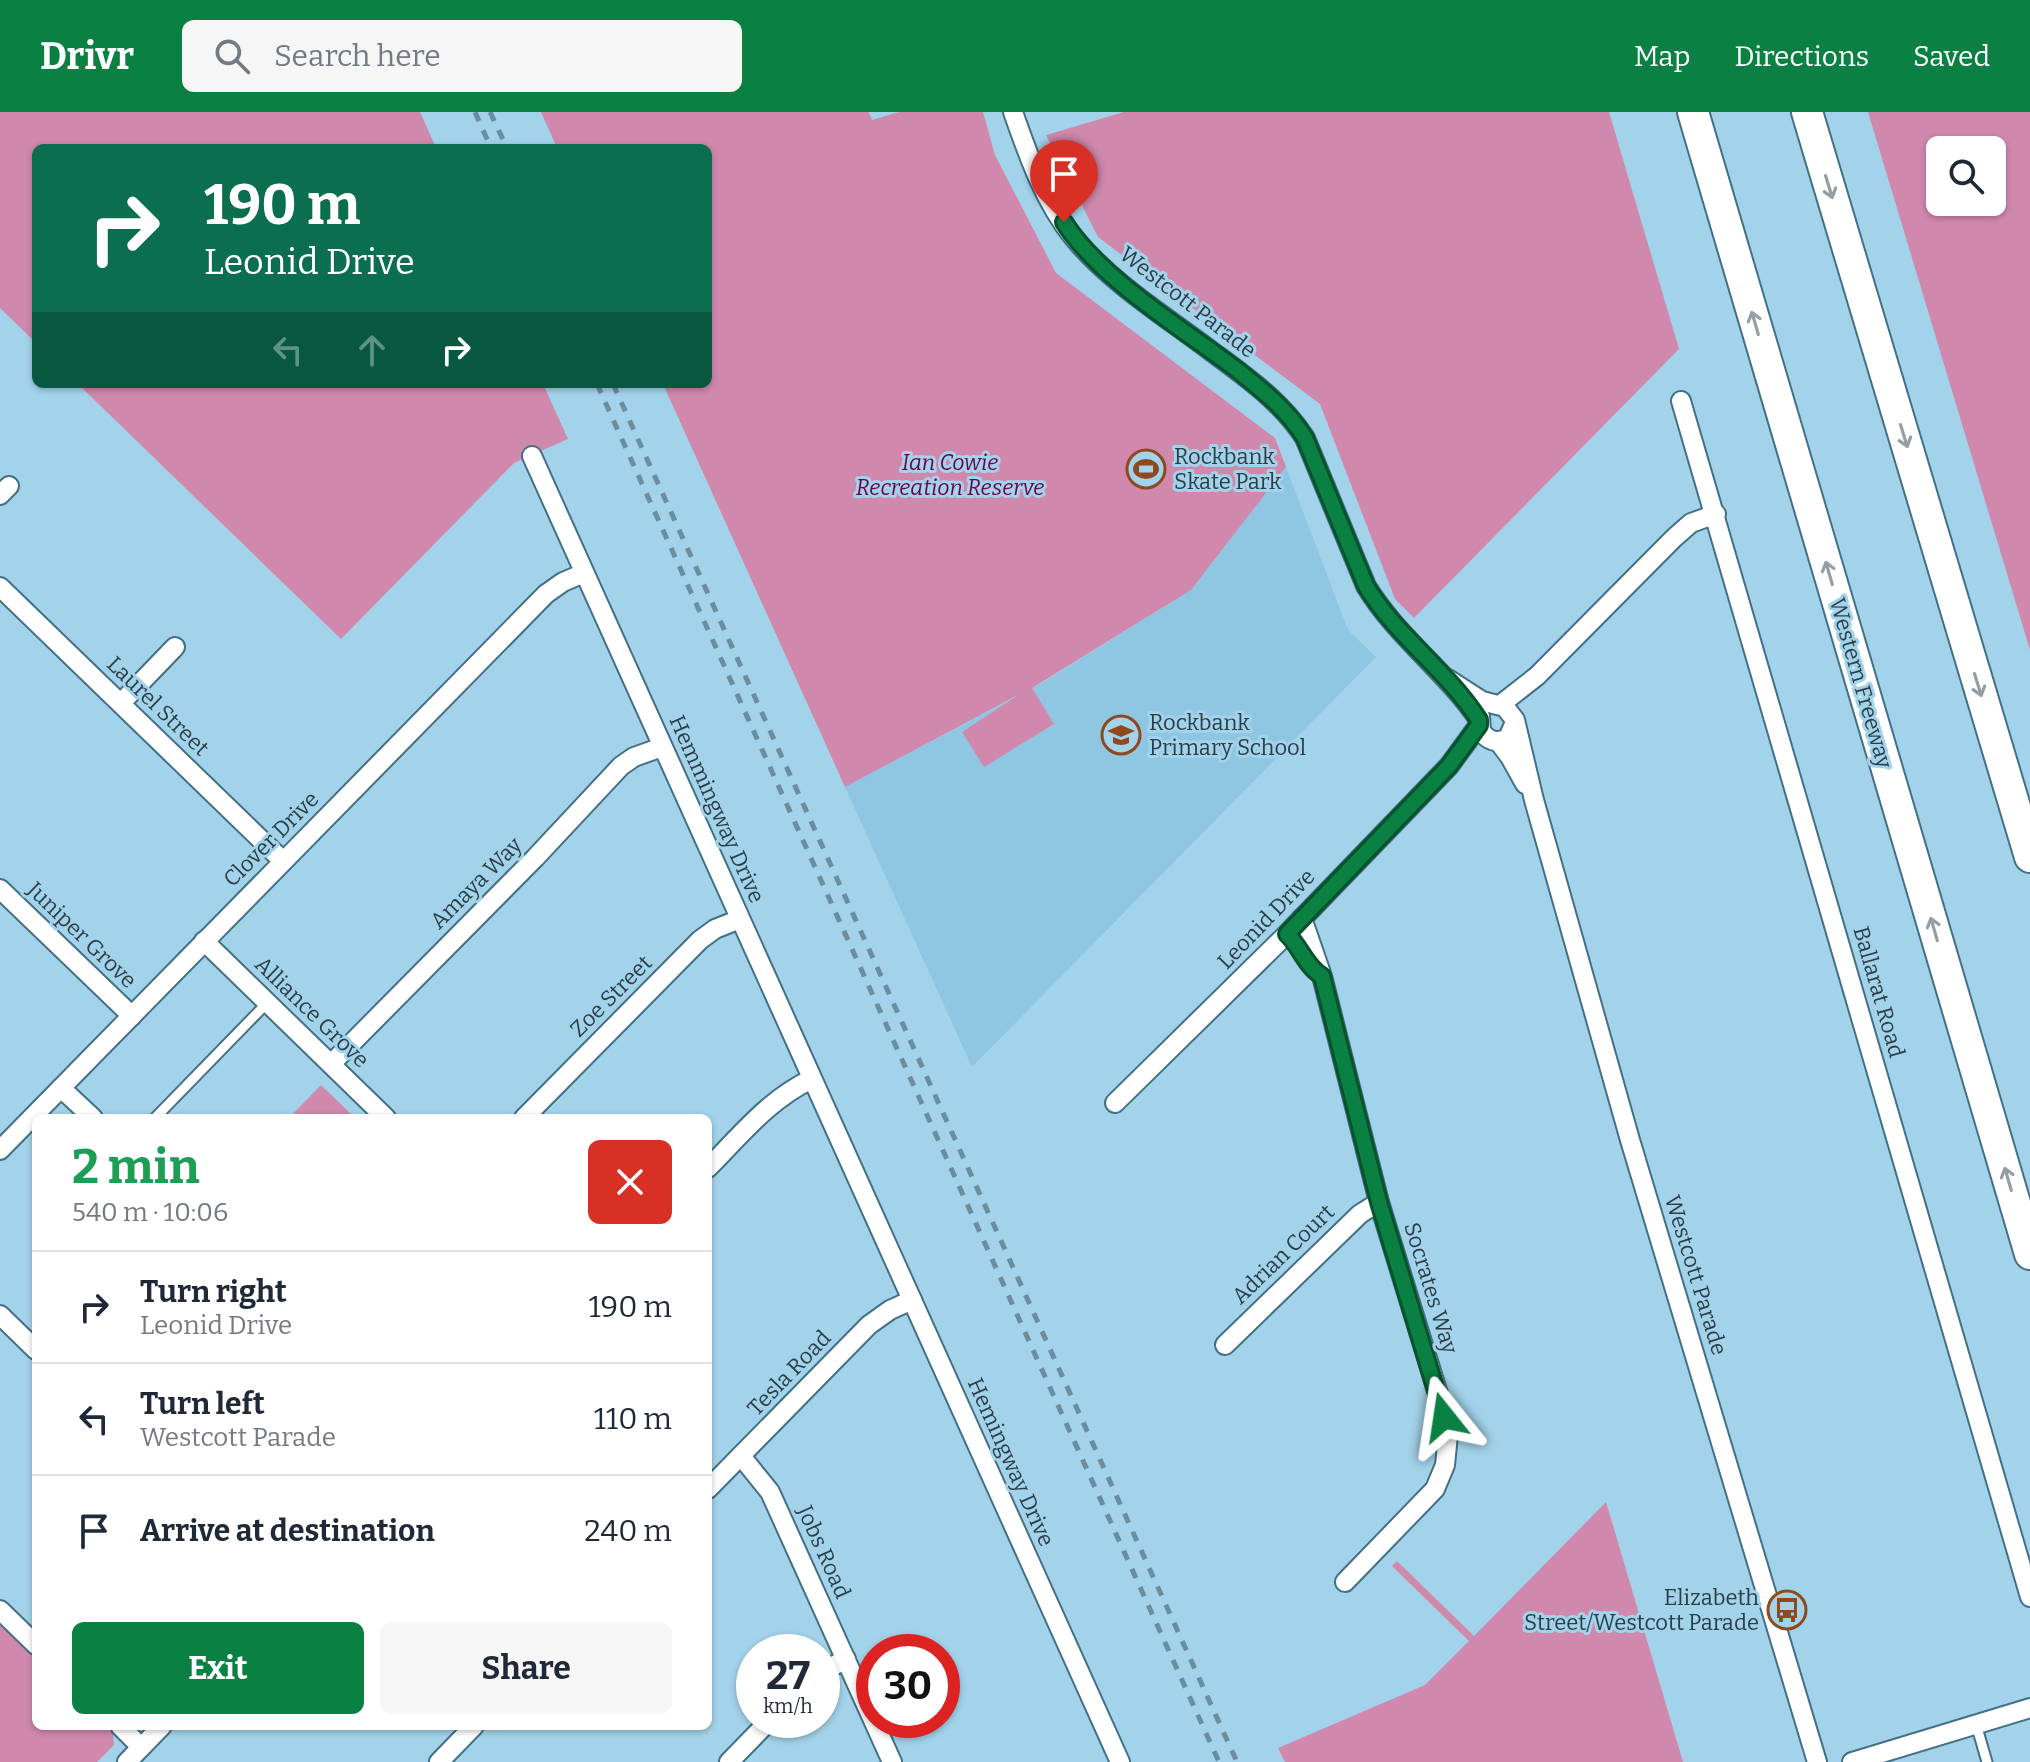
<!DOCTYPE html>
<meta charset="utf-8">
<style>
body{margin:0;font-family:Bitter,serif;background:#f6f6f7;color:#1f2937;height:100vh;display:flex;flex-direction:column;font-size:30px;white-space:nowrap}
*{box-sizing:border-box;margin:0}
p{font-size:26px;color:#747a83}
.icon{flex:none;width:44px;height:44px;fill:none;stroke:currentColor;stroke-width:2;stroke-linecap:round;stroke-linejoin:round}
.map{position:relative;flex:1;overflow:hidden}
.sheet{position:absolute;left:32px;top:1002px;width:680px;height:616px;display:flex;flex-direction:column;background:#fff;border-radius:12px;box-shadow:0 2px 6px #0004}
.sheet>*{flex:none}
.hud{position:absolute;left:32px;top:32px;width:680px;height:244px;border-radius:12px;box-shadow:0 2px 6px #0004;background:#0b6e4f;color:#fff;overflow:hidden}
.tools{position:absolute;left:1926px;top:24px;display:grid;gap:16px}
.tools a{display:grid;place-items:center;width:80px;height:80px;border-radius:12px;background:#fff;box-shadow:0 2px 6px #0004;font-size:40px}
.speed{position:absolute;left:736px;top:1522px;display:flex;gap:16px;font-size:40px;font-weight:700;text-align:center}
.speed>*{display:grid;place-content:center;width:104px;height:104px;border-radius:50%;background:#fff;box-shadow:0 2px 6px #0004;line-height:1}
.speed small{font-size:20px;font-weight:400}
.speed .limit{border:12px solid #d22;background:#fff;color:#111}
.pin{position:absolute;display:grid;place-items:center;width:68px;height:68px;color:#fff;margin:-82px -34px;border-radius:50% 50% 50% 0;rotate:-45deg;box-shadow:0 0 8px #0007}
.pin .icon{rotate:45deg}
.me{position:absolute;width:88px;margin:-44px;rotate:345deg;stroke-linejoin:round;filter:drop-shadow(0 0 6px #0008)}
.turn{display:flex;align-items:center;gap:28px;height:168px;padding:0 40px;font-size:36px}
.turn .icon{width:104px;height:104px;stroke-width:2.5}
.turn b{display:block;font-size:56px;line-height:68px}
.lanes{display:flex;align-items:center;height:76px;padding:0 40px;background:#0003;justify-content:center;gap:40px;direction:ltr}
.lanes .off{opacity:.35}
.round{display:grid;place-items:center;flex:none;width:84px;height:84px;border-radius:12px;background:#f6f6f7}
.headline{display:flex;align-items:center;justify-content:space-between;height:136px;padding:0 40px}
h1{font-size:48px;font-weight:700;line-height:60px;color:#1e9e55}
.cta{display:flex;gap:16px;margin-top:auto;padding:16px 40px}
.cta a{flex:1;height:92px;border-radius:12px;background:#0b8043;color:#fff;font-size:32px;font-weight:700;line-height:92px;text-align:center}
.cta a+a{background:#f6f6f7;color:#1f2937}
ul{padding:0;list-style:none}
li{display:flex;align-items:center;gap:24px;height:112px;padding:0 40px;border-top:2px solid #e0e1e3}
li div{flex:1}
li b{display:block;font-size:30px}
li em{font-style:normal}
header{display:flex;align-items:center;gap:48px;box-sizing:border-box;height:112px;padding:0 40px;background:#0b8043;color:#fff}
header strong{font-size:38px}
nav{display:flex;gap:44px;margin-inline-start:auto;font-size:28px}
.search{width:560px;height:72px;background:#f6f6f7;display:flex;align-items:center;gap:20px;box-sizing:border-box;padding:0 28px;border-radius:12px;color:#747a83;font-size:30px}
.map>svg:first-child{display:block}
</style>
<header>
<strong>Drivr</strong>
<div class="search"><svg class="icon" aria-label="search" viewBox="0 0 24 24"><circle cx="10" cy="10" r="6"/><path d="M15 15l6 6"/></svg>Search here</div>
<nav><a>Map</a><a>Directions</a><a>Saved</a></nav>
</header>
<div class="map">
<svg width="2030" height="1650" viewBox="0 0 2030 1650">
<rect width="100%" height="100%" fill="#a3d3ea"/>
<path fill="#8fc6e1" d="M1286 355 1348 518 1376 545 972 955 845 675 1042 571 1191 478Z"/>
<g fill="#d188ad" fill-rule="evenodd">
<path d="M0 0H420L436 36H36V231L0 196Z"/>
<path d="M541 0H869L872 8 899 0H983L995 43 1056 161 1275 326 1286 355 1191 478 1032 576 1054 612 984 655 962 620 1020 582 845 675 663 272H708V36H557Z"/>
<path d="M1124 0H1609L1679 237 1414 506 1395 487 1320 292 1098 125 1046 23Z"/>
<path d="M1868 0H2030V538ZM1940 38H1992V90H1940Z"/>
<path d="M78 272H543L568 327 514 351 341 527Z"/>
<path d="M321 973 355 1006H289Z"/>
<path d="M1606 1390 1683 1650H1285L1278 1636 1425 1573 1469 1529 1392 1454 1397 1449 1474 1524Z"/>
<path d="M0 1512 36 1547V1614H105L113 1622 114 1633 97 1650H0Z"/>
</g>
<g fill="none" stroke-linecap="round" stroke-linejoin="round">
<defs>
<g id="service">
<path d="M155 1006 267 891"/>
<path d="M1976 1612 1987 1650"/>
</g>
<g id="minor">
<path d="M1013 0C1028 43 1045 91 1074 126 1111 171 1165 204 1211 239 1246 265 1281 289 1305 326L1366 474C1397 525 1446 559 1479 608"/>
<path d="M1681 289 2030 1485"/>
<path d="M532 344 1120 1650"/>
<path d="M0 383 9 374"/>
<path d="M0 475 283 749"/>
<path d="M1448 567 1482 589 1505 595 1515 608 1534 688 1630 1028 1817 1650"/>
<path d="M121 591 175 535"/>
<path d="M1500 593 1537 564 1674 426 1691 411 1716 402"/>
<path d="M1480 604 1481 619C1488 629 1497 632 1508 626L1515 610"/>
<path d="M1498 629 1510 645 1525 672"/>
<path d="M0 777 132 904"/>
<path d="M1302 806 1322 864 1379 1090 1440 1288 1448 1323 1445 1353 1435 1377 1345 1470"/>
<path d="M204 829 386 1006"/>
<path d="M331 952 535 746 621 654 634 645 662 635"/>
<path d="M61 976 93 1006"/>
<path d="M1115 991 1287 822 1449 654 1479 613"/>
<path d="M524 1006 700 828 715 817 740 807"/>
<path d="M0 1038 546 482 563 470 584 461"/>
<path d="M708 1056C741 1023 769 987 812 967"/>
<path d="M0 1203 36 1238"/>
<path d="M1225 1233 1360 1102 1379 1090"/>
<path d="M741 1344 770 1380 892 1650"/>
<path d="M708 1377 869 1213 890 1198 912 1188"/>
<path d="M0 1498 36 1533"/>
<path d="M822 1560 846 1547"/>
<path d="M120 1614 141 1635"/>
<path d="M127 1650 162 1614"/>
<path d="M439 1650 474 1614"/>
<path d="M729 1650 770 1608"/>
<path d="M1852 1650 2030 1596"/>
</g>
<g id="trunk">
<path d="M1693 0 2030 1142"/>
<path d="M1807 0 2030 745"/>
</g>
</defs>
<use href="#service" stroke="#437085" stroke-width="13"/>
<use href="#minor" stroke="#437085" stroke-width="22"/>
<use href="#trunk" stroke="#437085" stroke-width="34"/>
<use href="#service" stroke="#fff" stroke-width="9"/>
<use href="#minor" stroke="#fff" stroke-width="18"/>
<use href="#trunk" stroke="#fff" stroke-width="30"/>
<g stroke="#6b8e9f" stroke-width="5" stroke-dasharray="10 10" stroke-linecap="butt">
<path d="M475 0 491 36"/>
<path d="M490 0 507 36"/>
<path d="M597 272 1219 1650"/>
<path d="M613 272 1237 1650"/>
</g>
</g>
<defs><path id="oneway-shaft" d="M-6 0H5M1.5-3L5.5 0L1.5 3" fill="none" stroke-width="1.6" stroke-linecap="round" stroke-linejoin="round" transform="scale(2)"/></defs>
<g stroke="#949ea3">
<use href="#oneway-shaft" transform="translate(1829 75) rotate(73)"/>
<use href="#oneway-shaft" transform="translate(1755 211) rotate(-106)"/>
<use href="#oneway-shaft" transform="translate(1904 324) rotate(73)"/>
<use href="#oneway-shaft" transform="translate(1829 461) rotate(-106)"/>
<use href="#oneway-shaft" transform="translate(1978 573) rotate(73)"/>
<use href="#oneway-shaft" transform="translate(1934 817) rotate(-106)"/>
<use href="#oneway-shaft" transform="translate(2008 1067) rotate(-106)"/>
</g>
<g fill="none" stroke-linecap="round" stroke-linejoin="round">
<defs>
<path id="route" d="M1064 110C1098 165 1183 217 1236 257 1262 278 1287 297 1305 326L1366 474C1397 525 1447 558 1479 608V613L1449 654 1287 822C1300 834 1306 855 1322 864L1379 1090 1444 1305"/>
</defs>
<use href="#route" stroke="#07532c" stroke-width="20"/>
<use href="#route" stroke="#0b8043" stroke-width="14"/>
</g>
<defs>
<symbol id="stadium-ring" viewBox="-11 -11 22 22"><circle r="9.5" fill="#a3d3ea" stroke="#8e491f" stroke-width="1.5"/><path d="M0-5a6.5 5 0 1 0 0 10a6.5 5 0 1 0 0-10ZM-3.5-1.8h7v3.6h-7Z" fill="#8e491f"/></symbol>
<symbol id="school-ring" viewBox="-11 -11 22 22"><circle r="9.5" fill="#a3d3ea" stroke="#8e491f" stroke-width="1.5"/><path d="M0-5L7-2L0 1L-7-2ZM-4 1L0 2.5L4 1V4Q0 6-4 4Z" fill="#8e491f"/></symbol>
<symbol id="bus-ring" viewBox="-11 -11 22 22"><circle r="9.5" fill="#a3d3ea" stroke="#8e491f" stroke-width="1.5"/><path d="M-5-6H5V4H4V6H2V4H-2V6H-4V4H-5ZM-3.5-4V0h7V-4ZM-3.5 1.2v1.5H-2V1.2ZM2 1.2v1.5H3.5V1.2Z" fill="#8e491f"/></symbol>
</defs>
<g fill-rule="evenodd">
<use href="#stadium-ring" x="1124" y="335" width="44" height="44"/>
<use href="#school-ring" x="1099" y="601" width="44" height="44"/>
<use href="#bus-ring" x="1765" y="1476" width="44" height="44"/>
</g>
<g text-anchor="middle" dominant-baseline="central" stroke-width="6" stroke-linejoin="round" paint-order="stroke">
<g font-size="22" fill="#2a3e47" stroke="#a3d3ea">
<text transform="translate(1188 190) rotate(38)">Westcott Parade</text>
<text transform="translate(1861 571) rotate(74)">Western Freeway</text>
<text transform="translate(158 594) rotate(44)">Laurel Street</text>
<text transform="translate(717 697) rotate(66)">Hemmingway Drive</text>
<text transform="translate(271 727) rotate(-45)">Clover Drive</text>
<text transform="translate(476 771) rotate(-45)">Amaya Way</text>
<text transform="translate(1266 807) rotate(-46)">Leonid Drive</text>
<text transform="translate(82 823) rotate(44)">Juniper Grove</text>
<text transform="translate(1879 880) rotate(74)">Ballarat Road</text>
<text transform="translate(611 884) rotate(-45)">Zoe Street</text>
<text transform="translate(312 900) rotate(44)">Alliance Grove</text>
<text transform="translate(1283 1142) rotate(-44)">Adrian Court</text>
<text transform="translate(1696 1163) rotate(73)">Westcott Parade</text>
<text transform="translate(1431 1176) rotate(73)">Socrates Way</text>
<text transform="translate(789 1261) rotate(-46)">Tesla Road</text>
<text transform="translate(1011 1350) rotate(66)">Hemingway Drive</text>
<text transform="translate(824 1440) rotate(66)">Jobs Road</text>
</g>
<g font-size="22" fill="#2a3e47" stroke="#a3d3ea" text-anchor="start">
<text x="1174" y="344">Rockbank<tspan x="1174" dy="25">Skate Park</tspan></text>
<text x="1149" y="610">Rockbank<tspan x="1149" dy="25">Primary School</tspan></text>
<text x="1759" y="1485" text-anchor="end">Elizabeth<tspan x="1759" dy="25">Street/Westcott Parade</tspan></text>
</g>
<g font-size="22" font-style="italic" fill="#6b0347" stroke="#a3d3ea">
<text x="950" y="350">Ian Cowie<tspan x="950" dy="25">Recreation Reserve</tspan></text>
</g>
</g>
</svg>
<div class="tools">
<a><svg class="icon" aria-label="search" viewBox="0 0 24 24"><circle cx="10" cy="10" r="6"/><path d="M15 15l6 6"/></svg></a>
</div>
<div class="speed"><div>27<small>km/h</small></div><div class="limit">30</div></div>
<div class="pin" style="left:1064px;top:110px;background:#d93025"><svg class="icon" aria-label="arrive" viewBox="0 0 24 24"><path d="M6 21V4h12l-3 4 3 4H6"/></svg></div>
<svg class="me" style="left:1444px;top:1305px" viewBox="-20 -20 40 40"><path d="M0-17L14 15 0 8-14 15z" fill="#0b8043" stroke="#fff" stroke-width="4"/></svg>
<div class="hud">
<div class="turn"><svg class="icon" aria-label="right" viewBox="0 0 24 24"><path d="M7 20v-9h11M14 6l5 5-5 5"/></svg><div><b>190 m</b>Leonid Drive</div></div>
<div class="lanes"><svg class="icon off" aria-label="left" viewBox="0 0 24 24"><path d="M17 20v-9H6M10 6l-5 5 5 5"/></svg><svg class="icon off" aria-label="ahead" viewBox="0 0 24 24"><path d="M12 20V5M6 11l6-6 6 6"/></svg><svg class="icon" aria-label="right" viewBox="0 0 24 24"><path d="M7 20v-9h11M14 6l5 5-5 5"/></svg></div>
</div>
<section class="sheet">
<div class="headline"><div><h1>2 min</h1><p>540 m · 10:06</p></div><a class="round" style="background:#d93025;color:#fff"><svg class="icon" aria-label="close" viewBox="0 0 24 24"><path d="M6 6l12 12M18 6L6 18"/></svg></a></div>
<ul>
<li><svg class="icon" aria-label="right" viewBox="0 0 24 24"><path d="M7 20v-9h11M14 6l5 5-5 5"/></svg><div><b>Turn right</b><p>Leonid Drive</p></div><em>190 m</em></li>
<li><svg class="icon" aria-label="left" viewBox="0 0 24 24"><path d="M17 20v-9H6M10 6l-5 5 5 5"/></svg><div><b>Turn left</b><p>Westcott Parade</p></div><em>110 m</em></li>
<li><svg class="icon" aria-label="arrive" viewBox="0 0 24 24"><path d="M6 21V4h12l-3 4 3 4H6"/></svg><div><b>Arrive at destination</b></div><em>240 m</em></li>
</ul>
<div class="cta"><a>Exit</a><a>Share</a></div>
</section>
</div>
